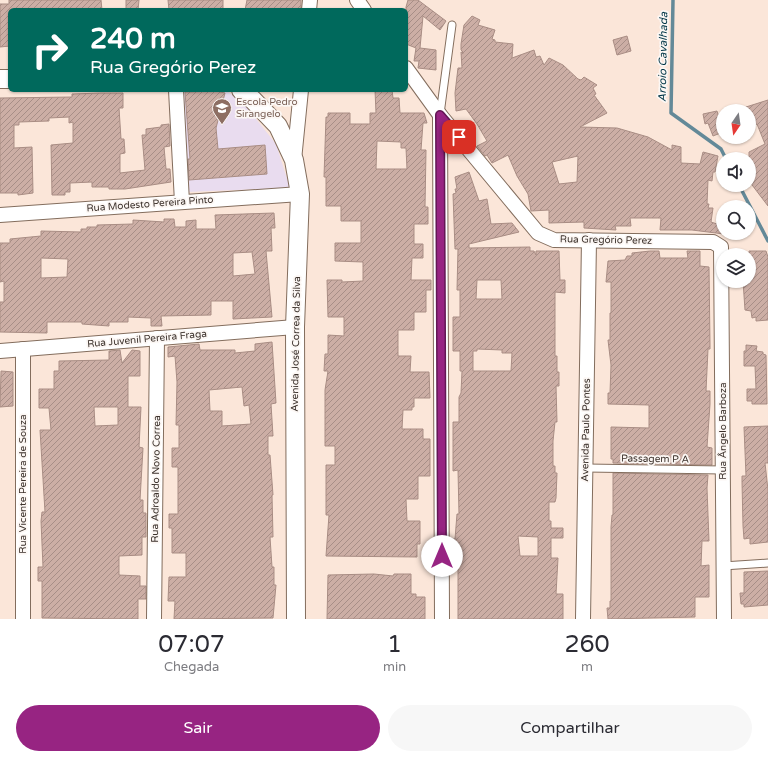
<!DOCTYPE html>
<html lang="pt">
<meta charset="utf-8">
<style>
body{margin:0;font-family:"Varela Round",sans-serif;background:#f7f7f7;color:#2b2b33;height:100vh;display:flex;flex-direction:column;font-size:15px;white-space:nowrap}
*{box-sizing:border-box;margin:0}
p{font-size:13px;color:#7c7c81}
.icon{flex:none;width:22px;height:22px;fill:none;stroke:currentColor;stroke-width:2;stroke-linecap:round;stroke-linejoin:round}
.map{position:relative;height:619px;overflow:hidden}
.details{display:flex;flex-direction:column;background:#fff;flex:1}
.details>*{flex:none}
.top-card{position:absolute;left:8px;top:8px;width:400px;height:84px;border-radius:6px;box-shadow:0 1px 3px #0004;background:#00695c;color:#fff;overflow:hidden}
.needle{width:26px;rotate:193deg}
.buttons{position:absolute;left:716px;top:104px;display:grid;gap:8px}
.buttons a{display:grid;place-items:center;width:40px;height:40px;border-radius:50%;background:#fff;box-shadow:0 1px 3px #0004;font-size:20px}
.pin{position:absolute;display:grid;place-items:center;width:34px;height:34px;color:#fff;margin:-17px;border-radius:8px;box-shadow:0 2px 6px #0006}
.me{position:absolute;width:44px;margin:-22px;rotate:0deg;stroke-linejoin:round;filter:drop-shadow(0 0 3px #0008)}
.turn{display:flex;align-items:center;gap:14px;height:84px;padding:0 16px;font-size:18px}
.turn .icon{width:52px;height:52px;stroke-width:2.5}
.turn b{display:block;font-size:28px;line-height:34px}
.eta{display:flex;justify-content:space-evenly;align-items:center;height:68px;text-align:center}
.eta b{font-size:24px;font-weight:600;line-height:28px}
.button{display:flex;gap:8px;margin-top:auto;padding:8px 16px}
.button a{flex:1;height:46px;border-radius:24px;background:#972482;color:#fff;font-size:16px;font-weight:600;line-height:46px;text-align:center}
.button a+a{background:#f7f7f7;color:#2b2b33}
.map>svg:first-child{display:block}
</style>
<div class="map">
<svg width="768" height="619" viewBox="0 0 768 619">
<defs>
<pattern id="building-hatch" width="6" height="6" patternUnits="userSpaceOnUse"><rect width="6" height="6" fill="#ccaea5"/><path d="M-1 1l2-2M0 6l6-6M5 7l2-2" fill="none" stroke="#a78e87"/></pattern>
</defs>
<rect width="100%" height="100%" fill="#fbe6d9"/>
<path fill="#e9dcef" d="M182 90H226L246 106 276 144 290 188 186 192Z"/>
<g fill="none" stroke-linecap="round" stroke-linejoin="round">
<g stroke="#638998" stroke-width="3.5">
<path d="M673 0 671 113 721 149 726 159"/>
<path d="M739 185 768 241"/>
</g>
</g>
<g fill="url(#building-hatch)" stroke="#a98d84" fill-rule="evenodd">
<path d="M9 0H101L102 10H10V46L0 47V4H9Z"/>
<path d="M126 0H139L138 10H126Z"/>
<path d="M168 0H223V10H169Z"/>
<path d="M247 0H301V10H245Z"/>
<path d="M408 0H418L446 21 440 30 423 16 420 48 436 50V70L418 68 419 61H414L416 48 406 44V7Z"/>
<path d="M472 16 480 20 478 25 495 30 492 39 495 40V42L513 44 512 58 534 50 536 57 540 56 544 65 549 58 563 65 578 79 581 80 584 77 597 85 593 88 596 94 594 95 607 113 580 127 617 128 648 137 672 150V145L681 147V163L700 164 703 152 718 156 715 172H713L712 181 708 180 707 204H709L708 208H713L711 222 723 226V233H741L740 236 692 230H660L661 218H630L631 226H615L616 230 584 228V222L549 223V210L531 211 528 194 517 176 508 155 492 163 487 155 485 156 477 146 487 141 477 124 466 109 456 111 455 93 458 68H462L461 52 464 53 461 50V44L464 25ZM578 156 577 182 559 184 552 162Z"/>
<path d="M627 36 631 51 617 55 613 40Z"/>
<path d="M375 90H392L393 98H399L400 113H424L427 123H423L421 150H426L425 207H428V224H414V244H423V258H412L411 280H431V290H426V312H414V330H398V356H411L410 372H429L430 398H414V407H412V410H403L402 429H423V439H430V476H418V499H406L407 521H420V544H417V557L326 556 329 515H326V465H335V446H325V390L328 371H324L325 354H328V335L344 336V317H328L327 280H342V282L363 281V262L335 261V243H361V221H341V206H326V177H324L326 117H328V113H350V124H370V113H376ZM377 141 401 142V148H406L407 169H376Z"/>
<path d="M216 91 225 93 216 128 218 149 265 145 267 174 189 180 188 159H190L185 92Z"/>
<path d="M101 93H123V108H119L121 139H124L125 153 120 154V173L145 170 142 135H146V129L161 127V125L169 124 170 146 164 147 166 169H170L171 182 125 189H109V187H92V182L70 183V192H65V195H52L51 145 73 143V122L69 123V117L49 118V121L19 122V125H14V148L32 147 33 193 18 195V193H0V98L72 97V94Z"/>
<path d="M768 100V206L749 181V152L765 144 757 124 751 126 749 111H747L746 107Z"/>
<path d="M717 111 720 121 723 120V132L713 136 708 123 705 124 703 114Z"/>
<path d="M469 172 479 201 487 199 491 224 512 223 519 232 469 244V248L530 247V251H534L536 255V251H559L560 280H565V293L555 292V356H557V372H559V386H556L557 422H555L553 441V466H555V473H557L556 498 555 502H549V521H551V528H563V538H551V558H558L556 594H563V619H458V556H452V539H455L457 514H459L458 470 453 471V422H459V397L461 393 462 371H460V351H453V317H460V290H457L458 249H455L453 194 456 193 455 189H457L455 177ZM477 280H501L502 299H476ZM477 349 502 350V353H512L511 371H473V351H477ZM518 536 538 537V556H520Z"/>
<path d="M274 213 275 228H271L272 251H266L272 317 233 319V301H211V315L161 316 162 326H151V318L128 317V322H109V326L82 324V322H47V333L0 332V302H4V281L0 282V243H10V239L41 236V231L81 232V229H87V227H97V225L133 224V220L164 222V219H174L175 227H186V221L196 220V229H216L215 215ZM252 252 255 274 233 276V253ZM41 258 68 259 67 277 41 278Z"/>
<path d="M650 251H659L660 258H688L687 251H700V266L709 267 710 345V349H708L706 391H710V404L707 447 712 448V465L613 463V459H611V427L649 428V405L608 404V393H610L611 365 608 340H610V313H611V282H606L608 261 625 260 627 256H632V253Z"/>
<path d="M749 251H766L768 257V320L756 321V317L752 318 751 311 745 310 743 281H749Z"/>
<path d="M272 342 276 403 271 404 273 436H268V455H270L273 495H272L273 537H270L272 567H274V585H276L273 618 174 619 175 601H168L169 577H186V553H172V528H169V514H178V467H172V448H179V425H176L177 382 175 356 168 357V347L199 344 200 350H235V353L255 351V344ZM242 387 244 406 249 405 251 424 222 426V411H210L209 390Z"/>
<path d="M746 345 757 346 756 351 763 352V354L766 355 767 404H752V401H747V389H756L755 366H744V351H746Z"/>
<path d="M120 350 122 363 132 350 140 351V376H128V407H141L139 447 143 448 140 500H143V513H146V537H142V555L119 556V575L140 576V586H146V599H138V619L42 618V581H38V567H43L41 521 42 512H45L40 430H51L49 408H39V389H54V371H59V361L109 360V351ZM94 407H118V425L95 426Z"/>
<path d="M1 371 13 372V406L0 407Z"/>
<path d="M768 426V463H765L768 490V542L750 544V538L744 539 743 526 742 482V476H746L744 427Z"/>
<path d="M613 473 708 475 707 488 709 541H702L701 566 709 565V597H695V617L608 619 607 608H610V601H611V527L612 515H613Z"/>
<path d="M768 571V605L744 607V604H741L740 593H744V572Z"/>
<path d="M374 574 393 576 394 574H411V594H416V597H425V619H327L328 575Z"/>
</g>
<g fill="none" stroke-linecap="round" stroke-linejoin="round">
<defs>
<g id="service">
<path d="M440 114 452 25"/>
<path d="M586 468 723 470"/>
<path d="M723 566 768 563"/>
</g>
<g id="minor">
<path d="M357 0 364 10"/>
<path d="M309 10 310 0"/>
<path d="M406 68 440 115 538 233 554 240 713 242 721 247 724 619"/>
<path d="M176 90 182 202"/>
<path d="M440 115 442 619"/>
<path d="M294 160 301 90"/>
<path d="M0 215 300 194"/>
<path d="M23 349V619"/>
<path d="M0 351 295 327"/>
<path d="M154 619 157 338"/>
<path d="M583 619 589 240"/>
</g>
<g id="tertiary">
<path d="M0 79H10"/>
<path d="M241 90 253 100 278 126 294 160 300 194 295 327 296 619"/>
</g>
</defs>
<use href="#service" stroke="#836d5d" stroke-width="9"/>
<use href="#minor" stroke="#836d5d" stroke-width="16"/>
<use href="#tertiary" stroke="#836d5d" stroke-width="20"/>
<use href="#service" stroke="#fff" stroke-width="7"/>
<use href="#minor" stroke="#fff" stroke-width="14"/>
<use href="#tertiary" stroke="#fff" stroke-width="18"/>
</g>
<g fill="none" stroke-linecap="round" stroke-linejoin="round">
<defs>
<path id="route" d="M442 556 440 115 459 137"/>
</defs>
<use href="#route" stroke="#621754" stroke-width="10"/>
<use href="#route" stroke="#972482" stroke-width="7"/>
</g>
<defs>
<symbol id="school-pin" viewBox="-11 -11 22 30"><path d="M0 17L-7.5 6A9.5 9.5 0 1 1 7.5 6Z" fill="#8d6e63" stroke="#fcf7f4"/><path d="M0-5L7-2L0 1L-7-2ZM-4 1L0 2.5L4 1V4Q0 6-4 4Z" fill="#fff"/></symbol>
</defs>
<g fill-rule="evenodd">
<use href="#school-pin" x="211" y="97" width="22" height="30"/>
</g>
<g text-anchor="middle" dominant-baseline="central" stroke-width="3.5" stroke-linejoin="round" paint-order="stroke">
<g font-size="10" fill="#785e54" stroke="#fcf7f4" text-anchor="start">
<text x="236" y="102">Escola Pedro<tspan x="236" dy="12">Sirangelo</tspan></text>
</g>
<g font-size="10" fill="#3b312b" stroke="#fcf7f4">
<text transform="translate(150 204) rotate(-4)">Rua Modesto Pereira Pinto</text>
<text transform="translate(606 240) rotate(1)">Rua Gregório Perez</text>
<text transform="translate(147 339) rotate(-5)">Rua Juvenil Pereira Fraga</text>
<text transform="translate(296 344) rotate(-89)">Avenida José Correa da Silva</text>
<text transform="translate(586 430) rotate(-89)">Avenida Paulo Pontes</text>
<text transform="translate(723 431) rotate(-90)">Rua Ângelo Barboza</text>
<text transform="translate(655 459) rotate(1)">Passagem P A</text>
<text transform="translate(156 479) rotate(-89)">Rua Adroaldo Novo Correa</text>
<text transform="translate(23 484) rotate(-90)">Rua Vicente Pereira de Souza</text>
</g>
<g font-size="11" font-style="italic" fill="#003647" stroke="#fcf7f4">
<text transform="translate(663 57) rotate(-89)">Arroio Cavalhada</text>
</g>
</g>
</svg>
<div class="buttons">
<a><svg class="needle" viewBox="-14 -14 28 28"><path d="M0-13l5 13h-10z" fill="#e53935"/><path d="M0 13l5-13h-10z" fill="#7c7c81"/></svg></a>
<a><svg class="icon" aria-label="sound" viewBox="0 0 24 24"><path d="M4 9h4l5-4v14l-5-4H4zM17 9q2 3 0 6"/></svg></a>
<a><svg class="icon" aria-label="search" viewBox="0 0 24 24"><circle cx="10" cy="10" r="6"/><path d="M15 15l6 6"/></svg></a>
<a><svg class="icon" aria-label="layers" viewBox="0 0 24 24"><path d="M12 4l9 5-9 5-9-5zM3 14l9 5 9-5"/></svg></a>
</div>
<div class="pin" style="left:459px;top:137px;background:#d93025"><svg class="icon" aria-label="arrive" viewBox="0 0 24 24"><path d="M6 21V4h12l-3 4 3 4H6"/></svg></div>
<svg class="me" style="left:442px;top:556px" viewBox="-20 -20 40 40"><circle r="19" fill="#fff"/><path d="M0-13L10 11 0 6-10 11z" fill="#972482"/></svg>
<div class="top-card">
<div class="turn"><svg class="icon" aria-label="right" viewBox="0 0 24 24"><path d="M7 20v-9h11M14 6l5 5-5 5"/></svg><div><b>240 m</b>Rua Gregório Perez</div></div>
</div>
</div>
<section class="details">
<div class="eta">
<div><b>07:07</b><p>Chegada</p></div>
<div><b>1</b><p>min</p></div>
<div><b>260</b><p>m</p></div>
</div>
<div class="button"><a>Sair</a><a>Compartilhar</a></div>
</section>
